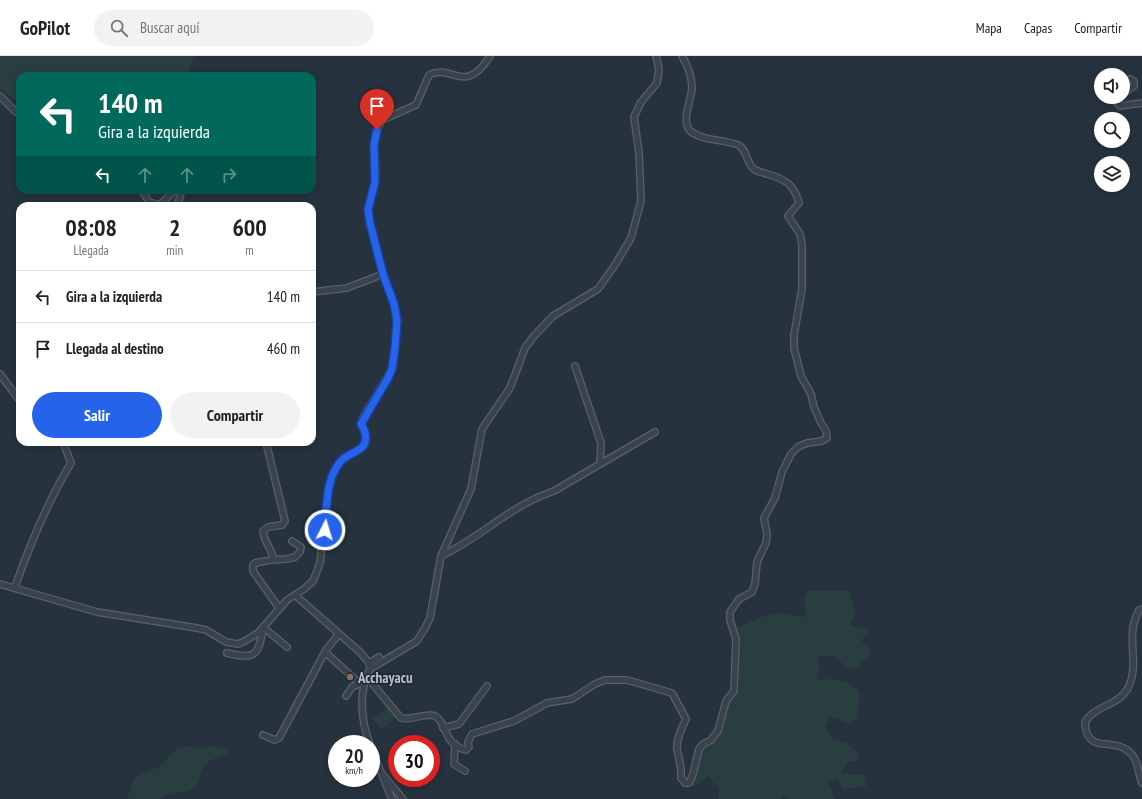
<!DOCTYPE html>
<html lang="es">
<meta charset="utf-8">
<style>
body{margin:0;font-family:"PT Sans Narrow",sans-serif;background:#f2f2f2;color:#222;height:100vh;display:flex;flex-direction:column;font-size:15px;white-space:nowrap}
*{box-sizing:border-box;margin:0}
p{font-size:13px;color:#767676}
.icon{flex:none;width:22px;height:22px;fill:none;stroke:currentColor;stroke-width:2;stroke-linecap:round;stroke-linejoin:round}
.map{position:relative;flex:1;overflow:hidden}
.sheet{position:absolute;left:16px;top:146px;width:300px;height:244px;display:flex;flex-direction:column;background:#fff;border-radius:12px;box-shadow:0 2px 6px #0003}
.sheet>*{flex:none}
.hud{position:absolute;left:16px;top:16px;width:300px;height:122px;border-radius:12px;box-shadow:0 2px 6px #0003;background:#00695c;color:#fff;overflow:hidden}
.fabs{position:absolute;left:1094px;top:12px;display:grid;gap:8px}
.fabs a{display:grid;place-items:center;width:36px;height:36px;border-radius:50%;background:#fff;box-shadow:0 2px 6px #0003;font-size:20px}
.speed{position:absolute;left:328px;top:679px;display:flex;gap:8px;font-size:20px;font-weight:700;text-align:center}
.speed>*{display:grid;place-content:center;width:52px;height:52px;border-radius:50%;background:#fff;box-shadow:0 2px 6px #0003;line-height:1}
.speed small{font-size:10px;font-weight:400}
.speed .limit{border:6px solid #d22;background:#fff;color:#111}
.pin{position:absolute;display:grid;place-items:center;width:34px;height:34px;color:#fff;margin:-41px -17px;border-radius:50% 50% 50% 0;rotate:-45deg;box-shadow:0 0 4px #0007}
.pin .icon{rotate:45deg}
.me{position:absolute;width:44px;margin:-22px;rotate:5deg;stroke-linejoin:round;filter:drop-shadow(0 0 3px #0008)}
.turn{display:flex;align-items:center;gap:14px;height:84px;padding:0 16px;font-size:18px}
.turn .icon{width:52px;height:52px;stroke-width:2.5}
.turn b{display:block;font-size:28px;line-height:34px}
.lanes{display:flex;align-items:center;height:38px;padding:0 16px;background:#0003;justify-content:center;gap:20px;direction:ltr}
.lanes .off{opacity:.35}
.eta{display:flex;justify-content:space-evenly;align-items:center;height:68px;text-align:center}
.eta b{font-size:24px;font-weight:800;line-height:28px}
.cta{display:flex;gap:8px;margin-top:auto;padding:8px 16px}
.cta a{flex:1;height:46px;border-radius:24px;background:#2563eb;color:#fff;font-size:16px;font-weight:800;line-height:46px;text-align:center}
.cta a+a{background:#f2f2f2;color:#222}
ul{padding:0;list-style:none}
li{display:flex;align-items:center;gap:12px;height:52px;padding:0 16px;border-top:1px solid #e0e0e0}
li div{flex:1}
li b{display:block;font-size:15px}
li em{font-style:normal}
header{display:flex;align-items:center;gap:24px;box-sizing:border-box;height:56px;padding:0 20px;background:#fff;border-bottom:1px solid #e0e0e0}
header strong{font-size:19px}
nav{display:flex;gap:22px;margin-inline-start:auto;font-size:14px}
.search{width:280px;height:36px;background:#f2f2f2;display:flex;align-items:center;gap:10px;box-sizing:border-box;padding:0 14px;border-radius:22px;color:#767676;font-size:15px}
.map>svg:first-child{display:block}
</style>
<header>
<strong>GoPilot</strong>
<div class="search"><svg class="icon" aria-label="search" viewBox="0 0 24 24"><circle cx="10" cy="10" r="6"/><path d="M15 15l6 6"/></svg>Buscar aquí</div>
<nav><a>Mapa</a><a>Capas</a><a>Compartir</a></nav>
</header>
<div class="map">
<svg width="1142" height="743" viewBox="0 0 1142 743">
<rect width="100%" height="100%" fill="#26323d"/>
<g fill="#293f3f">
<path d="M0 0H194L187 20H20V48L0 32Z"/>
<path d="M809 535H850L855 557 850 569 871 574 863 581 862 586 871 595 869 601 864 603 857 613 845 611C837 600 831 599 818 600L820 611 816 623C834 624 847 621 860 636L857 661 852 667H844L837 662 830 661 825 670 834 684 846 686C851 692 856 694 860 701L857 705H848L841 718 864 719 867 730 843 733 837 721 829 727 835 743H789L785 739 781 743H719V733L708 720 693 731 689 726 699 693 716 682 730 645 739 636V588L737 572 766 559 781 557 806 561 804 540Z"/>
<path d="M388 650 397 660 381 674 372 663Z"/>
<path d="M213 690 229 693 228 698 208 705 201 715 199 726 189 735 165 738 159 743H127L134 722C143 716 154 714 163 708 170 703 171 695 181 692 192 689 202 694 213 690Z"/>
</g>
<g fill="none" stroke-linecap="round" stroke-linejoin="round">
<defs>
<g id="street">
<path d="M1123 38 1134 30V25L1130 23"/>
<path d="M0 40 16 56H20"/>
<path d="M1118 41 1115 45 1120 50 1142 47"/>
<path d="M142 134 149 146 160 149 175 134"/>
<path d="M177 150 182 134"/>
<path d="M312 236 347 232 383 218"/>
<path d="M575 310 601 387 600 407"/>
<path d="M0 318 20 345"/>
<path d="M266 386 285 465 282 469 268 471 263 475C263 484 271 492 273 501L271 504 255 507 253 509V515L279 552"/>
<path d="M441 500C480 482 511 449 554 435L655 376"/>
<path d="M271 504 287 503 295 501 300 496 301 491 292 485"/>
<path d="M0 528 97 556 197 572 206 574 226 586 238 588 243 586 258 577 287 544 304 533 313 525 320 507 329 432C332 421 335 409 345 402 351 397 362 395 365 387 368 379 360 371 362 363L392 313 395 292 397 265 394 248 383 218 369 167 368 154 375 126 376 114 374 89 377 74 382 64 416 49 429 19C453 7 464 41 490 0"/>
<path d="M15 531C30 488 47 447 71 407L63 386"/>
<path d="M295 539 360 596 369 607 370 613"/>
<path d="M1142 553 1139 554C1124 582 1141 606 1128 632 1119 650 1095 649 1085 666 1086 698 1111 682 1127 694 1139 702 1137 715 1142 727"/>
<path d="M263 571 287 591"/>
<path d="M227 597C256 604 259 599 263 571"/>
<path d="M326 597 359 627"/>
<path d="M369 607 379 601"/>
<path d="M366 620 401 662C412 665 426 656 435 660 447 666 443 689 466 694L469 691 468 686 472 678 514 665 547 647 572 643 595 628 605 624H627L672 637 686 663C682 672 676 683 677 693 679 704 682 711 681 722L685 727H689L693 718 699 693 703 688 711 684 718 675 726 645 734 635 736 583 730 564V556L739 543 752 536 755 528 757 506 766 487 767 478 764 462 775 442 782 416 791 398 798 391 807 387 822 385 827 382 826 375 821 367 814 351 811 338 801 320 794 292V279L802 233V189L800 178 788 160 799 147C794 128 785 123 767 118 762 116 756 116 753 112 746 106 747 93 738 89 723 83 703 85 690 75 681 63 691 46 692 32 692 21 688 10 682 0"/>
<path d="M346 640 352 631 361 627"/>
<path d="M443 672 459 668 487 630"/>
<path d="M263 679 275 684 279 682 326 594 339 578"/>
<path d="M370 688C361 666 358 634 370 613L417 585 425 572 430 562 441 500 471 433 482 373 510 332 525 292 534 280 553 260 598 233 615 209 631 182 641 145 639 97 634 61 641 46 657 27 659 13 656 0"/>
<path d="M455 688 454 708 465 715"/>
<path d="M371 692 392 743"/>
<path d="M383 719 403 743"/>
</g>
</defs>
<use href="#street" stroke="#58616b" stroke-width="8"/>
<use href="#street" stroke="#3a434d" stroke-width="5.5"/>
</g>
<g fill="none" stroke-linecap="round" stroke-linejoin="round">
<defs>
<path id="route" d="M325 474C327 451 325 420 343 403 349 398 360 395 364 389 367 382 365 374 361 368L388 322 392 313 395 292 397 265 394 248 383 218 370 167 368 154 375 126 374 89 377 74"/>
</defs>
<use href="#route" stroke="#184099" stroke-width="10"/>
<use href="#route" stroke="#2563eb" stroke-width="7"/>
</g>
<circle fill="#8d6e63" stroke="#1f2832" stroke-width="1.5" cx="350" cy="621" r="4"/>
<g text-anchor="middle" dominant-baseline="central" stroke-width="3" stroke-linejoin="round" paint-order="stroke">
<g font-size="15" font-weight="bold" fill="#b6bec8" stroke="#1f2832" text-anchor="start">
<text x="358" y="621">Acchayacu</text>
</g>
</g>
</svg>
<div class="fabs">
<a><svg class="icon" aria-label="sound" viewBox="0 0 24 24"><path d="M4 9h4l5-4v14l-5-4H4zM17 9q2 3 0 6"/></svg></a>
<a><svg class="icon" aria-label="search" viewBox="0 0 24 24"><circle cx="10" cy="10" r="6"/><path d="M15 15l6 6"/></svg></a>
<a><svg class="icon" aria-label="layers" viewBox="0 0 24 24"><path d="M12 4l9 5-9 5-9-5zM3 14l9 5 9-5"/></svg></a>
</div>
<div class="speed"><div>20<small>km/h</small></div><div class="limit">30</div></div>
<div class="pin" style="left:377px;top:74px;background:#d93025"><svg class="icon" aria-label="arrive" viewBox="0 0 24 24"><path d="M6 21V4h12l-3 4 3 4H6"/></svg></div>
<svg class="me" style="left:325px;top:474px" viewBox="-20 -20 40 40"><circle r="17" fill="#2563eb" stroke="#fff" stroke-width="3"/><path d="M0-11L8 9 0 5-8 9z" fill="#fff"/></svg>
<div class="hud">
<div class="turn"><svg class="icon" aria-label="left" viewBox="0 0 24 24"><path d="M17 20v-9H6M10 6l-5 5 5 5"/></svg><div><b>140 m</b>Gira a la izquierda</div></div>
<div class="lanes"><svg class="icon" aria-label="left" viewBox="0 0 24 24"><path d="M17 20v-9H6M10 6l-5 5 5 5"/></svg><svg class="icon off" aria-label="ahead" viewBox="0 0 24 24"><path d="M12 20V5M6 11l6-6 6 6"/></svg><svg class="icon off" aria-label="ahead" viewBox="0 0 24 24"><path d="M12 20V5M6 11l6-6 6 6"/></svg><svg class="icon off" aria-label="right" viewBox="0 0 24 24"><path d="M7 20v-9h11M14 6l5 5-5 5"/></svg></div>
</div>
<section class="sheet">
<div class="eta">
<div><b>08:08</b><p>Llegada</p></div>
<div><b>2</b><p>min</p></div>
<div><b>600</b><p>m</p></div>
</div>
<ul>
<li><svg class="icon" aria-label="left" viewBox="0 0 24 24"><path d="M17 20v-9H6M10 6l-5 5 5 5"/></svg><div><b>Gira a la izquierda</b></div><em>140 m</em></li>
<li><svg class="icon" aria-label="arrive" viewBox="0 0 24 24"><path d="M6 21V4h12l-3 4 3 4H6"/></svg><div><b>Llegada al destino</b></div><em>460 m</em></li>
</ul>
<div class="cta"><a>Salir</a><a>Compartir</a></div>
</section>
</div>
